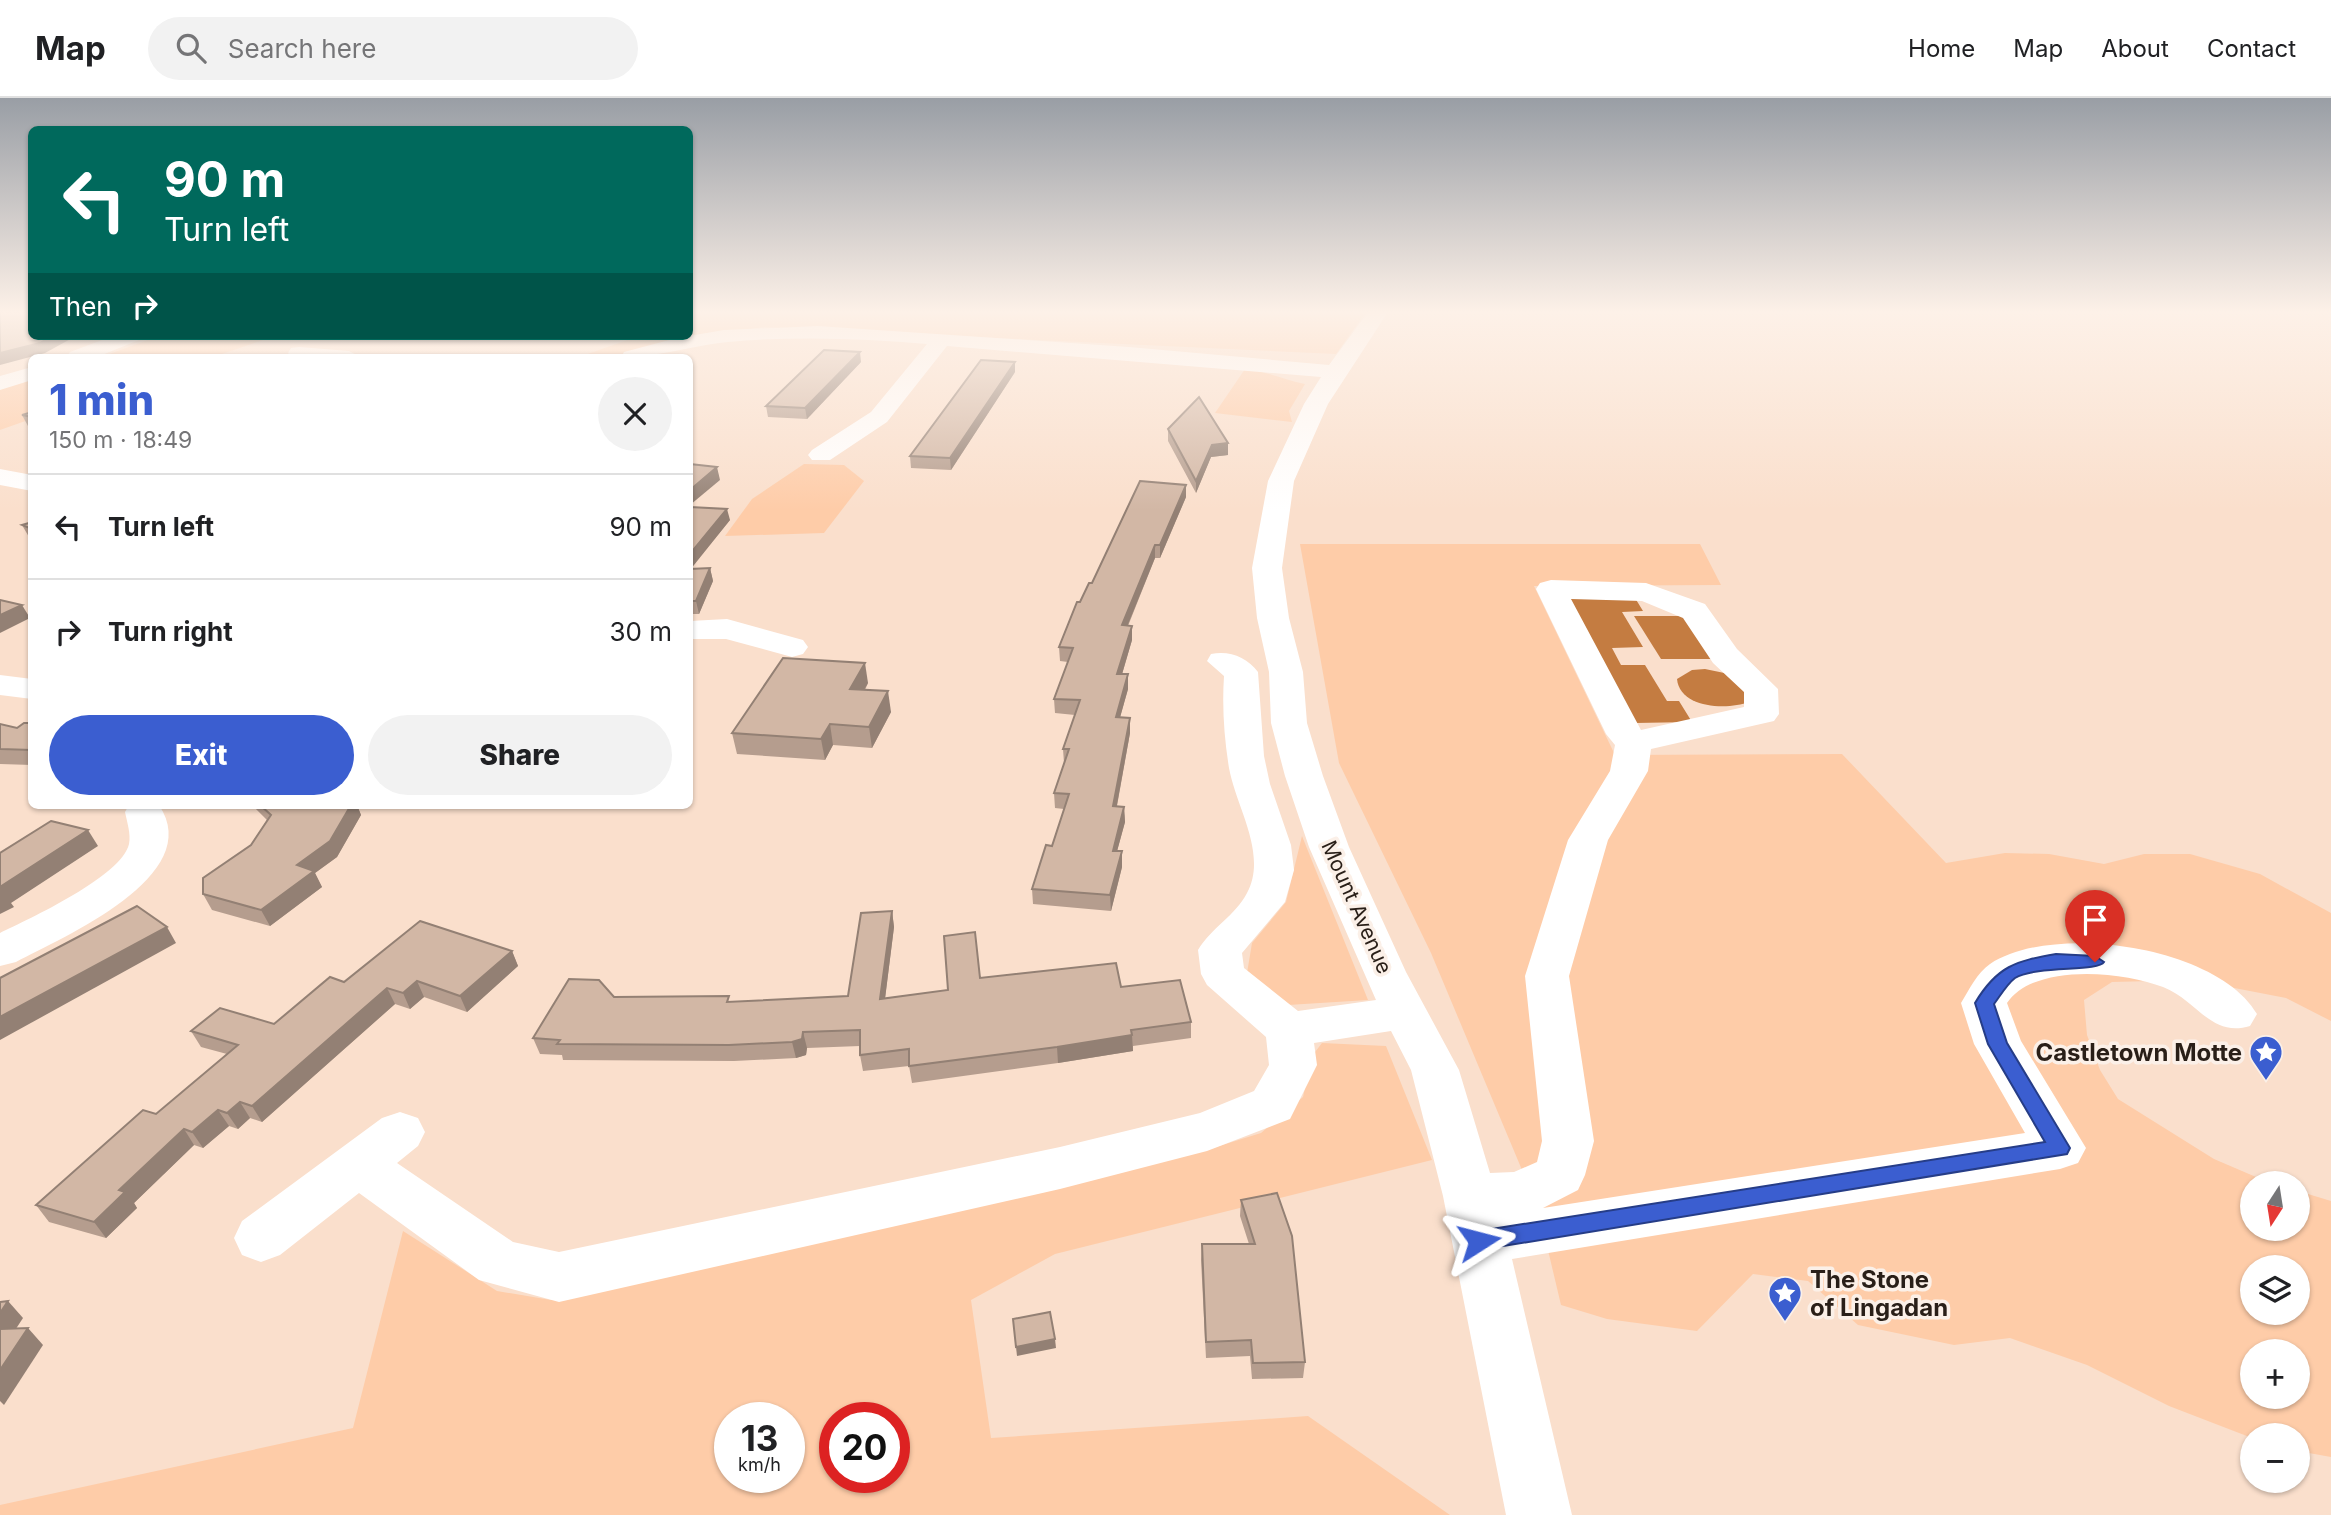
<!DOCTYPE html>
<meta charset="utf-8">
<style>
body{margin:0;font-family:Inter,sans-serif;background:#f2f2f2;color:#202124;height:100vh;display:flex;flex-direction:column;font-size:26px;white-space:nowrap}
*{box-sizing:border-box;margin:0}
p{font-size:23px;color:#757577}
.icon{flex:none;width:38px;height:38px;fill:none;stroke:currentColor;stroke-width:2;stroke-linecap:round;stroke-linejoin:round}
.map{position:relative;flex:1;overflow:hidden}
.sheet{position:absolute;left:28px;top:256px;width:665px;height:455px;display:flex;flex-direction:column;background:#fff;border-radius:10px;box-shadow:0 2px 5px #0004}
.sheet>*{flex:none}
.banner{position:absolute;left:28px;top:28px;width:665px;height:214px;border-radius:10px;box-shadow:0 2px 5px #0004;background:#00695c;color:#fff;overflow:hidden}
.needle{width:46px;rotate:192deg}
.tools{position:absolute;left:2240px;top:1073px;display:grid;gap:14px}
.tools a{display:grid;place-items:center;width:70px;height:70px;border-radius:50%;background:#fff;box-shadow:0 2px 5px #0004;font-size:35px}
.speed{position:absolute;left:714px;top:1304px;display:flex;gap:14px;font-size:35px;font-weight:700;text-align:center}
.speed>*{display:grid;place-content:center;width:91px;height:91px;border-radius:50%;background:#fff;box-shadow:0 2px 5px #0004;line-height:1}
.speed small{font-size:18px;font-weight:400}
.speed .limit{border:10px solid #d22;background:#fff;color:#111}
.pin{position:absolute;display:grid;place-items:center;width:60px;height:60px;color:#fff;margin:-72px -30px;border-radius:50% 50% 50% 0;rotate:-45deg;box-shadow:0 0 7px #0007}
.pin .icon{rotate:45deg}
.me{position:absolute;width:77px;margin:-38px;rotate:81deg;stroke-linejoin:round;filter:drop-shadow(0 0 5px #0008)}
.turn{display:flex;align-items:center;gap:24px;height:147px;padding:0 21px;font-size:32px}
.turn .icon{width:91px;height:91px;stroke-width:2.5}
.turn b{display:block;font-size:49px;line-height:60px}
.then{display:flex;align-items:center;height:66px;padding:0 21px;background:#0003;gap:14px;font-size:26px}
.round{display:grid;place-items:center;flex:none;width:74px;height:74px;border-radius:37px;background:#f2f2f2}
.headline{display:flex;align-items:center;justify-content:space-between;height:119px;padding:0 21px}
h1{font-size:42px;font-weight:800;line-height:52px;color:#3b5ed0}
.action{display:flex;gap:14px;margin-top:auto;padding:14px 21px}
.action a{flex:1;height:80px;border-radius:42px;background:#3b5ed0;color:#fff;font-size:28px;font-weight:800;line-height:80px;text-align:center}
.action a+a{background:#f2f2f2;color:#202124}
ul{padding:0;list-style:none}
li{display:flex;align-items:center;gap:21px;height:105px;padding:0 21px;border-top:2px solid #e0e0e0}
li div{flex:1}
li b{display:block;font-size:26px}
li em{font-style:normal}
header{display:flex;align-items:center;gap:42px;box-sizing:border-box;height:98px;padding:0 35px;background:#fff;border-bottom:2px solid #e0e0e0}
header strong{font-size:33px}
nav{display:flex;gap:38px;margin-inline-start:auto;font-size:24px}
.search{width:490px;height:63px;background:#f2f2f2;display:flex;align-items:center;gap:18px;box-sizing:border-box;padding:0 24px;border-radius:38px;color:#757577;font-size:26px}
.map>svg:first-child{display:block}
</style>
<header>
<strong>Map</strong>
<div class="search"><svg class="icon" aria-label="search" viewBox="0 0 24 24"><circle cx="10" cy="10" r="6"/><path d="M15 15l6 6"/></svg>Search here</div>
<nav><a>Home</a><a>Map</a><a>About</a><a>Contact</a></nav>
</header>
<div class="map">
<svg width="2331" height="1417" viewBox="0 0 2331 1417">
<rect width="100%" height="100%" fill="#fadfcc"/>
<g fill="#fecca8" fill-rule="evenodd">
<path d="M690 214H1366L1336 256 764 229 675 243 618 259H579L639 238H690Z"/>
<path d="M159 238H275L213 259H101Z"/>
<path d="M1245 271C1266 273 1284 282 1305 286L1289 313 1292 324 1215 315Z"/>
<path d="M31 281V321L0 332V291Z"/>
<path d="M804 366 844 367 864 383 824 435 725 438 752 401Z"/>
<path d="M1300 446H1700L1721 487 1534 488 1615 657 1842 656 1946 765 2005 755 2049 756 2104 766 2144 756H2190L2260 776 2331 815V923L2286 900 2193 882 2112 884 2084 902 2087 937 2100 972 2118 1001 2214 1061 2270 1085H2252V1130H2298V1093L2331 1103V1359L2298 1353V1337H2252V1340L2169 1308 2087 1267 2010 1240 1954 1247 1858 1227 1808 1183 1753 1176 1697 1233 1607 1221 1561 1207 1538 1110 1431 855 1339 665ZM2252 1169H2298V1214H2252ZM2252 1253H2298V1298H2252Z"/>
<path d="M1302 738 1368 902 1288 907 1247 875 1252 845 1286 804Z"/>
<path d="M1322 945 1386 948 1432 1062 1055 1156 971 1202 991 1340 1308 1318 1450 1417H0V1407L353 1330 403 1133 497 1193 551 1202 1216 1049 1261 1035 1303 999 1312 958ZM730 1320H789V1379H730ZM835 1320H894V1379H835Z"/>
</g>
<g fill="#c47c41">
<path d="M1632 495 1643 513 1622 514 1643 549 1612 550 1621 567H1645L1667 603H1679L1692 624 1635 625 1565 496Z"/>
<path d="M1634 518H1687L1716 561H1661Z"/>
<path d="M1705 571 1734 577 1745 583 1749 604C1728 612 1680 611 1677 581L1692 572Z"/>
</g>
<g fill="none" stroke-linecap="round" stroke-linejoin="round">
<g fill="#fff" fill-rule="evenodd">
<path d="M1368 214H1388L1328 306 1294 383 1282 470 1289 520 1303 574 1307 625 1323 678 1349 749 1406 874 1459 972 1490 1075 1514 1074 1537 1064 1542 1043 1525 878 1568 742 1610 673 1615 647 1606 636 1536 491 1540 485 1551 482 1646 485 1705 506 1737 551 1778 591 1779 616 1774 623 1651 651 1648 673 1608 742 1569 878 1594 1043 1585 1077 1578 1092 1543 1110 2025 1035 1974 946 1961 905C1969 892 1977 875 1990 866 2053 824 2218 848 2257 916L2250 928C2211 940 2197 902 2163 889 2122 873 2034 865 2007 905L2021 943 2086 1050 2078 1065 2060 1071 1512 1161 1572 1417H1506L1443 1098 1411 972 1391 933 1314 945 1317 967 1290 1021 1207 1053 1060 1091 559 1204 479 1182 359 1095 280 1157 261 1164 242 1157 234 1140 242 1123 382 1020 400 1014 418 1020 425 1034 418 1048 397 1065 513 1144 559 1154 1060 1049 1200 1015 1254 993 1269 967 1266 939 1207 887 1201 876 1198 852C1211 830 1236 817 1247 795 1268 756 1236 709 1229 670 1224 639 1222 609 1224 578L1207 563 1211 556C1229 552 1247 559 1258 574L1264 658 1270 686 1291 747 1294 772 1285 804 1242 855 1244 870 1298 913 1376 902 1309 749 1285 678 1271 625 1269 574 1257 520 1252 470 1268 383 1304 306 1321 279 947 248 887 324 830 362H812L808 357 812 352 871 314 927 246C860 240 794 238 728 244 690 248 660 259 621 259L624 254 677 240 724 232 818 228 1129 249 1329 267ZM1571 501 1642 503 1683 520 1713 565 1744 594V609L1641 632Z"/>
<path d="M113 238H142L139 242 97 259H67L70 254Z"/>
<path d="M299 249 349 253 360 259H291L288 255 291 250Z"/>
<path d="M32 269V282L0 292V278Z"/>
<path d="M0 371 32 377V393L0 387Z"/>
<path d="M727 521 803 542 808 549 803 556 792 559 726 541H690V523Z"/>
<path d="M0 577 32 581V601L0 597Z"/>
<path d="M129 707H159C207 778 63 839 16 864L0 868V835C29 821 122 778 129 746 131 736 127 724 125 714Z"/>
</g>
</g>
<g fill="#b59d8e">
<path d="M408 238H456L448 242Z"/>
<path d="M861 264 807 321 768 319 766 308Z"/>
<path d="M1015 274 951 372 911 370 910 358Z"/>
<path d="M32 314V329L28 328 22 317Z"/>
<path d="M1168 331 1228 345V357L1211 359 1196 395 1168 343Z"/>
<path d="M1186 387V399L1160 460H1155L1128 528H1132V542L1122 576 1128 591 1120 619 1130 620V635L1117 708 1124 709 1125 724 1117 753 1122 769 1111 813 1033 806 1032 791 1052 748 1064 711 1055 710 1054 695 1064 665 1063 651 1075 617 1055 615 1054 601 1068 564 1060 563 1059 549 1080 504 1092 485Z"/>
<path d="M690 409 730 422 690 471 710 470 713 483 699 516H690Z"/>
<path d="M32 424V440L29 439 22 427Z"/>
<path d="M868 585 865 592 891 614 872 650 833 647 825 662 737 656 732 635Z"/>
<path d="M32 625V667L0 666V626L17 630Z"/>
<path d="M252 707H357L361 717 337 759 315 775 322 789 270 828 212 812 203 796 251 747 267 722Z"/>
<path d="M892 813 894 829 885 900 948 892 980 880 1121 889 1191 924V940L1133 948V953L1058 965 912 985 909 968 863 973 860 957V948L807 950 806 957 796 960 734 963 563 962 562 957 540 956 533 940 614 899 731 904 848 898Z"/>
<path d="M512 853 518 868 467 914 424 899 410 911 395 906 262 1024 250 1020 238 1031 229 1028 203 1050 194 1047 134 1105 137 1110 106 1140 49 1124 36 1107 156 1016 227 956 201 949 191 933 274 926 344 884Z"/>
<path d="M1241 1102 1305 1264 1303 1280 1252 1281 1250 1258 1206 1260 1201 1162 1202 1146H1249L1240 1118Z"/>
</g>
<g fill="#938074">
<path d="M52 238H76L45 255 0 267V255Z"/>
<path d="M447 238H456L448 242Z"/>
<path d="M860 254 861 264 807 321 805 310Z"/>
<path d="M1015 264V274L951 372 950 360Z"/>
<path d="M1228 345V357L1211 359 1196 395V383L1212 347Z"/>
<path d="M717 369 720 382 690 407V392Z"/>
<path d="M1186 387V399L1160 460V447Z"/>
<path d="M727 411 730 422 690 472V456Z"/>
<path d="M1155 447V460L1122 541V527Z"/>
<path d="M710 470 713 483 699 516 696 503Z"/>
<path d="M22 507 30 520 0 535V517Z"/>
<path d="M1132 528V542L1118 590 1117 576Z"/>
<path d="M865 565 868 585 853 611 850 591Z"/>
<path d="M1128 576V591L1116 634V619Z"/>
<path d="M888 593 891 614 872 650 869 629Z"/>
<path d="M1130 620V635L1114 723 1113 708Z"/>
<path d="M830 626 833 647 825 662 821 641Z"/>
<path d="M351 707H357L361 717 337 759 315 775 322 789 270 828 261 812 297 767Z"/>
<path d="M1124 709 1125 724 1113 768V753Z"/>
<path d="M88 732 98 748 11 805 14 809 0 816V789Z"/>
<path d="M1122 753V769L1111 813 1110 797Z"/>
<path d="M892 813 894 829 883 917 880 901Z"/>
<path d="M167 829 176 845 0 942V919Z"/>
<path d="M512 853 518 868 467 914 460 898Z"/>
<path d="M417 883 424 899 410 911 403 895Z"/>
<path d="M387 890 395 906 262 1024 252 1008Z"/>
<path d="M803 934 807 950 806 957 796 960 792 944Z"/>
<path d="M1132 937 1133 953 1058 965 1057 949Z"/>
<path d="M240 1004 250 1020 238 1031 227 1015Z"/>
<path d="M218 1012 229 1028 203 1050 192 1034Z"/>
<path d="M184 1031 194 1047 134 1105 137 1110 106 1140 94 1124 119 1092Z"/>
<path d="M8 1203 23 1220 4 1249 0 1244V1215Z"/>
<path d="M28 1230 43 1247 4 1307 0 1303V1272Z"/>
<path d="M1055 1241 1056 1250 1017 1258 1016 1249Z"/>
</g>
<g fill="#d2b7a5" stroke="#938074" stroke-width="2">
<path d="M0 214H32V238H52L40 245 0 255Z"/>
<path d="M824 252 860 254 805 310 766 308Z"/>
<path d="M981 262 1015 264 950 360 910 358Z"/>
<path d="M1199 299 1228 345 1212 347 1196 383 1168 331Z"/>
<path d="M32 314V319L22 317Z"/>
<path d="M690 366 717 369 690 392Z"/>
<path d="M1140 383 1186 387 1160 447H1155L1122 527 1132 528 1117 576H1128L1116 619 1130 620 1113 708 1124 709 1113 753H1122L1110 797 1032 791 1046 747 1052 748 1069 696 1054 695 1069 651H1063L1080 602 1054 601 1073 550 1059 549 1077 504H1080L1089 485H1092Z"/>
<path d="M690 409 727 411 690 456Z"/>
<path d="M32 424V431L22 427Z"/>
<path d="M710 470 696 503H690V471Z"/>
<path d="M0 502 22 507 0 517Z"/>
<path d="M783 560 865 565 850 591 888 593 869 629 830 626 821 641 732 635Z"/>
<path d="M24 625H32V652L0 651V626L17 630Z"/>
<path d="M260 707H351L330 743 297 767 314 773 261 812 203 796V780L251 747 271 717Z"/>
<path d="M51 723 88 732 0 789V755Z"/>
<path d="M137 808 167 829 0 919V880Z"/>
<path d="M892 813 880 901 948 892 944 838 975 834 980 880 1116 865 1121 889 1180 882 1191 924 1131 932 1132 937 1057 949 909 968V951L860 957V932L803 934 802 941 792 944 729 947 557 946 560 942 533 940 569 881 599 882 614 899 729 898 727 904 848 898 861 815Z"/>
<path d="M420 823 512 853 460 898 417 883 403 895 387 890 252 1008 240 1004 227 1015 218 1012 192 1034 184 1031 119 1092 125 1094 94 1124 36 1107 143 1012 156 1016 238 947 191 933 220 910 274 926 330 879 344 884Z"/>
<path d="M1277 1095 1292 1138 1305 1264 1253 1265 1251 1242 1206 1244 1202 1146H1255L1241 1102Z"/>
<path d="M8 1203 0 1215V1204Z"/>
<path d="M1050 1214 1055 1241 1016 1249 1013 1221Z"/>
<path d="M28 1230 0 1272V1231Z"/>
</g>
<linearGradient id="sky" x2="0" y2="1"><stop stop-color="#999ea5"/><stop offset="0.52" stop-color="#fdf1e8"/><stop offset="1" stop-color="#fdf1e8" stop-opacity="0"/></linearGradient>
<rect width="2331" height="412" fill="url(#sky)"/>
<path fill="#3b5ed0" stroke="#263d87" stroke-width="2" d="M2056 856 2095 858 2104 864C2098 874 2037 867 2015 880 2007 886 2000 898 1994 906L2007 945 2070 1050 2067 1056 1479 1152 1471 1149 1468 1143 1471 1136 1479 1133 2045 1044 1988 946 1975 905C1997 868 2016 863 2056 856Z"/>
<defs>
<symbol id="sight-pin" viewBox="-11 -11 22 30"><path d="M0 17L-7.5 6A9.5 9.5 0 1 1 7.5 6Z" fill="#3b5ed0" stroke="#fbf0e8"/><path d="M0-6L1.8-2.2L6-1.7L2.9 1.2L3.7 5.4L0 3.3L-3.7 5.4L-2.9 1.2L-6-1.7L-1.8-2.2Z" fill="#fff"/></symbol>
</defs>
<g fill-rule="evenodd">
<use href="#sight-pin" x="2247" y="935" width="38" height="52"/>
<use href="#sight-pin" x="1766" y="1176" width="38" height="52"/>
</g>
<g text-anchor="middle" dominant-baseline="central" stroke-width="7" stroke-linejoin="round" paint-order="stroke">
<g font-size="21" fill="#291f18" stroke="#fbf0e8">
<text transform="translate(1357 809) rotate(66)">Mount Avenue</text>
</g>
<g font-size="24" font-weight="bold" fill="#291f18" stroke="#fbf0e8" text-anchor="end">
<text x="2242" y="954">Castletown Motte</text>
<text x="1810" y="1181" text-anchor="start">The Stone<tspan x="1810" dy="28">of Lingadan</tspan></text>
</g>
</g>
</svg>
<div class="tools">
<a><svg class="needle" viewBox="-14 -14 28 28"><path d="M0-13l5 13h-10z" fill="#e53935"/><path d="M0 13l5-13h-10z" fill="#757577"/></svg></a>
<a><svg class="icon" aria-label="layers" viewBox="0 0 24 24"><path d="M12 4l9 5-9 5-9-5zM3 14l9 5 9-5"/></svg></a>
<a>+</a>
<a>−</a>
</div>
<div class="speed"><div>13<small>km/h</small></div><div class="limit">20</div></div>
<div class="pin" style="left:2095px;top:864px;background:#d93025"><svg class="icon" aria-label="arrive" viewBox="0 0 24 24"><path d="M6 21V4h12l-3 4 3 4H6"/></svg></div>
<svg class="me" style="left:1479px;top:1143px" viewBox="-20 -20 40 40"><path d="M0-17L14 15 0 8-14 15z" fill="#3b5ed0" stroke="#fff" stroke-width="4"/></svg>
<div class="banner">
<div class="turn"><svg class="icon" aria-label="left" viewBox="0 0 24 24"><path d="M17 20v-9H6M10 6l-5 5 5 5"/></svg><div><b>90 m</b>Turn left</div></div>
<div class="then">Then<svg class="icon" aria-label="right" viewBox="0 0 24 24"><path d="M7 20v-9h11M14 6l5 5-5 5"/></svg></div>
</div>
<section class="sheet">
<div class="headline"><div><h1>1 min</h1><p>150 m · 18:49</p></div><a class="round"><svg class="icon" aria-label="close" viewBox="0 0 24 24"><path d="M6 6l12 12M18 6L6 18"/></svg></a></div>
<ul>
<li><svg class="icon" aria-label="left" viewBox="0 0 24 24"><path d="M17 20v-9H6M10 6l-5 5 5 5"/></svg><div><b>Turn left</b></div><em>90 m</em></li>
<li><svg class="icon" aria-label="right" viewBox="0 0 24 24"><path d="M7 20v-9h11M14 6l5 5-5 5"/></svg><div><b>Turn right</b></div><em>30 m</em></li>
</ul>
<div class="action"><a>Exit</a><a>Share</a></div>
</section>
</div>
